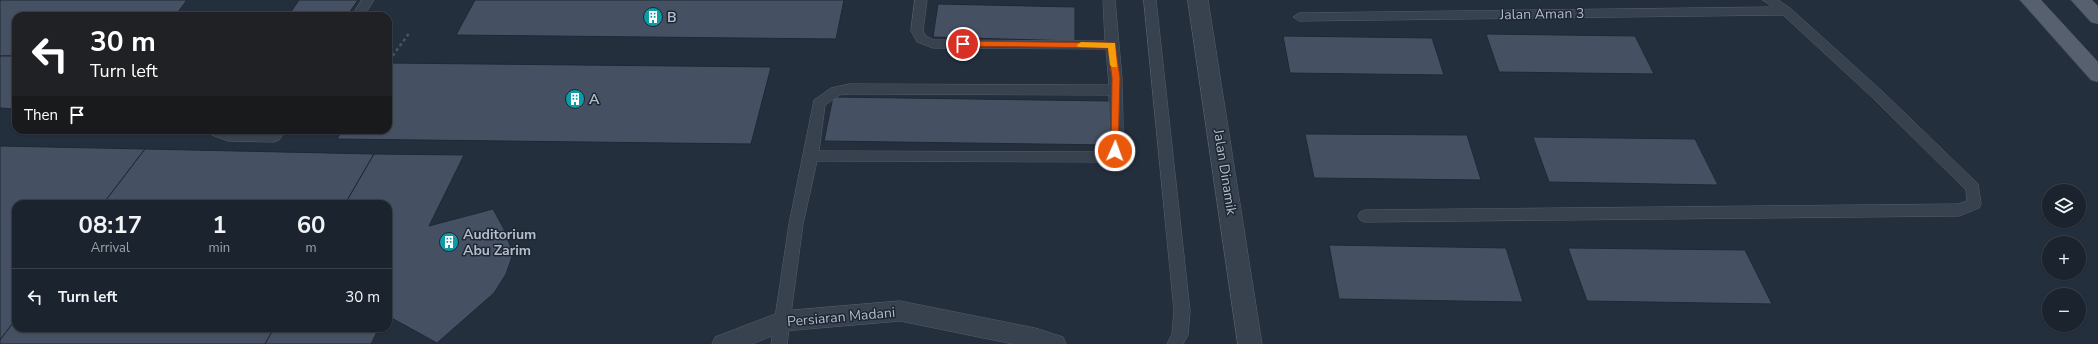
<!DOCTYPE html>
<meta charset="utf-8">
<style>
body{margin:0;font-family:"Nunito Sans",sans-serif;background:#282f3a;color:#f1f3f6;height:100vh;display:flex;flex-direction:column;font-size:15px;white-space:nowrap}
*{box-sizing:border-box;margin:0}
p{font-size:13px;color:#a0a4aa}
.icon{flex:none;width:22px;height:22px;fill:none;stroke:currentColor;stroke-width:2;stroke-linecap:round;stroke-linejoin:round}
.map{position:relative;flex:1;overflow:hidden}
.sheet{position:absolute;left:12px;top:200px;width:380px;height:132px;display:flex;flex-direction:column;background:#1b232e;border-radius:12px;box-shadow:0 1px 3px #0004,0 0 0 1px #39404a}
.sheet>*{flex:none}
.guide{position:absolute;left:12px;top:12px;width:380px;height:122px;border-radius:12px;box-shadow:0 1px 3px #0004,0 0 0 1px #39404a;background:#202124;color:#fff;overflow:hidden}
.controls{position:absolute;left:2042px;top:184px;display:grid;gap:8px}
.controls a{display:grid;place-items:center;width:44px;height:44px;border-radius:50%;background:#1b232e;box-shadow:0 1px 3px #0004,0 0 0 1px #39404a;font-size:20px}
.pin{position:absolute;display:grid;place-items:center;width:34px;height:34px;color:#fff;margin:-17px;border:2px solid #fff;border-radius:50%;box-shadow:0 1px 4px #0007}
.me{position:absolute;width:44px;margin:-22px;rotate:2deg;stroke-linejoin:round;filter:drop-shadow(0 0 3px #0008)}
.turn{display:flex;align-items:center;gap:14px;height:84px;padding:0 12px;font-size:18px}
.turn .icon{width:52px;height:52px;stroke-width:2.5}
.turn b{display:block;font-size:28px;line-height:34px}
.then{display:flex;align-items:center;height:38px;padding:0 12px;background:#0003;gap:8px;font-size:15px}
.eta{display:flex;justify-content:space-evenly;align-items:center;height:68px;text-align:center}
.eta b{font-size:24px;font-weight:700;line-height:28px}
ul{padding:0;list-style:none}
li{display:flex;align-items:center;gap:12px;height:56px;padding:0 12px;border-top:1px solid #39404a}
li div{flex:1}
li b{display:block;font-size:15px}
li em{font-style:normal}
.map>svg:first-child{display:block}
</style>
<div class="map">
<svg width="2098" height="344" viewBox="0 0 2098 344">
<rect width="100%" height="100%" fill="#242f3e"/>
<g fill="#455162" stroke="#1f2835">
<path d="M0 0H187L175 16H16V56H0Z"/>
<path d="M299 0H358L347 16H288Z"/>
<path d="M475 0H844L836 39 456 35Z"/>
<path d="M938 4 1075 7V41L933 37Z"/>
<path d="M1486 34 1635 36 1654 74 1499 72Z"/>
<path d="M1283 36 1432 38 1444 75 1290 73Z"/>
<path d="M0 56H16V109L0 108Z"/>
<path d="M388 63 771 67 751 144 337 139 342 130H388Z"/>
<path d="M833 97 1110 101 1111 145 824 141Z"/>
<path d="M1305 134 1467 135 1481 180 1314 178Z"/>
<path d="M1533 137 1695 139 1718 185 1549 182Z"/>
<path d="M0 146 145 149 103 204H16V319L0 340Z"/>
<path d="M145 149 374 154 345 204H103Z"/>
<path d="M374 154 464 155 429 226 493 209 505 231 513 254 506 274 494 293 437 343 388 316V204H345Z"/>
<path d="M1329 245 1506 248 1523 302 1339 299Z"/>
<path d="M1568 248 1745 250 1772 304 1587 301Z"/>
<path d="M16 319V328H274L265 344H0V340Z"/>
<path d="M274 328H379L371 344H265Z"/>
</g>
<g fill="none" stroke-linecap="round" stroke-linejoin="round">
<defs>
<g id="service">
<path d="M362 0H374L364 16H352Z"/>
<path d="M915 0H927L923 31 926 36 934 40 1105 41 1103 0H1115L1122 78 1123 124V143L1116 161 1111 162 817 161 803 224 787 344H771L789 224 814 100 831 88 849 84 1109 85 1106 49 933 48 917 42 911 31ZM849 94 1109 95 1110 134 1107 152 819 151 825 105 840 95Z"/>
<path d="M1144 0H1156L1190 311 1188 335 1183 344H1167L1172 334 1174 311Z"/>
<path d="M1763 0H1778L1790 8 1883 92 1978 184 1981 204 1979 208 1959 216 1365 222 1360 220 1358 216 1360 212 1365 210 1958 204 1967 201 1966 190 1873 98 1783 15 1299 21 1293 17 1299 13 1772 7Z"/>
<path d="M210 130 270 132 272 130H286L279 140 274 142 228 141 212 135Z"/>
</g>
<path id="minor" d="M1188 0H1208L1262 344H1238Z"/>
<path id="tertiary" d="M900 301 1035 328 1063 337 1066 344H1013L900 321 784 331 752 344H712L715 337 783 311Z"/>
<g id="primary">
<path d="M2020 0H2041L2098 62V82L2091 80Z"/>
<path d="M2071 0H2092L2098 6V24L2091 22Z"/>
</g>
</defs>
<use href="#service" stroke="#565f6c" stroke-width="1"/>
<use href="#minor" stroke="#565f6c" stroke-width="1"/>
<use href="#tertiary" stroke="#565f6c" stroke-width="1"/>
<use href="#primary" stroke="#414a57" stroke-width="1"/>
<path stroke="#44595c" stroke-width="2.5" stroke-dasharray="3 3" stroke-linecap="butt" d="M388 59 391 58 410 32"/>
<use href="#service" fill="#38414e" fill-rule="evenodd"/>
<use href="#minor" fill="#38414e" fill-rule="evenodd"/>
<use href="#tertiary" fill="#38414e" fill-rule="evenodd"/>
<use href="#primary" fill="#56606e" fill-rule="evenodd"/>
</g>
<path fill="#ea580c" stroke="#983908" d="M963 41 1115 43 1120 78 1118 153 1115 154 1111 151 1112 78 1108 48 960 46 959 44Z"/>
<path fill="#f59e0b" d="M1081 42 1115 43 1117 67H1112L1110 65 1108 48 1078 47 1077 45Z"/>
<defs>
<symbol id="building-disc" viewBox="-11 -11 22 22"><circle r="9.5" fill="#0f9aa8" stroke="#1d2633"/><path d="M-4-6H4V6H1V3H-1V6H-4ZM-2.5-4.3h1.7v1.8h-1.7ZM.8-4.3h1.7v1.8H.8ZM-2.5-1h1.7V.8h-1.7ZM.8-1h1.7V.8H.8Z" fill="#fff"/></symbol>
</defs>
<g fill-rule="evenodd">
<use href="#building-disc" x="642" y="6" width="22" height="22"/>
<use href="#building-disc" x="564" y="88" width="22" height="22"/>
<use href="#building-disc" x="438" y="231" width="22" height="22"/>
</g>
<g text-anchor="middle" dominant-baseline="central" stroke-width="3" stroke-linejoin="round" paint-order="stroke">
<g font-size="14" fill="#b4bcc9" stroke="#1d2633">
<text transform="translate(1542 14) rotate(-1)">Jalan Aman 3</text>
<text transform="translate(1225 172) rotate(81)">Jalan Dinamik</text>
<text transform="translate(841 317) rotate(-5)">Persiaran Madani</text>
</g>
<g font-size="14" font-weight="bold" fill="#b4bcc9" stroke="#1d2633" text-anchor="start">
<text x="667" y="17">B</text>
<text x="589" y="99">A</text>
<text x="463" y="234">Auditorium<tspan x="463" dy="16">Abu Zarim</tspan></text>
</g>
</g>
</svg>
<div class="controls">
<a><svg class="icon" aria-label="layers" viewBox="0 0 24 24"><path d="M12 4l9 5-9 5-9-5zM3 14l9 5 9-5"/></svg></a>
<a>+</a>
<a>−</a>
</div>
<div class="pin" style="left:963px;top:44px;background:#d93025"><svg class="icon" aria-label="arrive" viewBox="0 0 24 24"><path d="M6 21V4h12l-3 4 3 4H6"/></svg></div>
<svg class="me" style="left:1115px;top:151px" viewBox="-20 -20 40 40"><circle r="17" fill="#ea580c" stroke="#fff" stroke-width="3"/><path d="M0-11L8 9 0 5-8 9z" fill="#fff"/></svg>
<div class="guide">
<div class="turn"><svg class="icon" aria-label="left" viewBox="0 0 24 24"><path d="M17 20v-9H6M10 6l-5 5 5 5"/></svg><div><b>30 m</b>Turn left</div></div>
<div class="then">Then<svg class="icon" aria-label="arrive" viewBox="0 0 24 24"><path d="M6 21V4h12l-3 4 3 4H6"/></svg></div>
</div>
<section class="sheet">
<div class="eta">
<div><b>08:17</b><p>Arrival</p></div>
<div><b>1</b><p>min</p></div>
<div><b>60</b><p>m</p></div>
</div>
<ul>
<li><svg class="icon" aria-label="left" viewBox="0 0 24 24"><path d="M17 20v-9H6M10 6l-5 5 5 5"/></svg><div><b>Turn left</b></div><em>30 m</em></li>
</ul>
</section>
</div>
